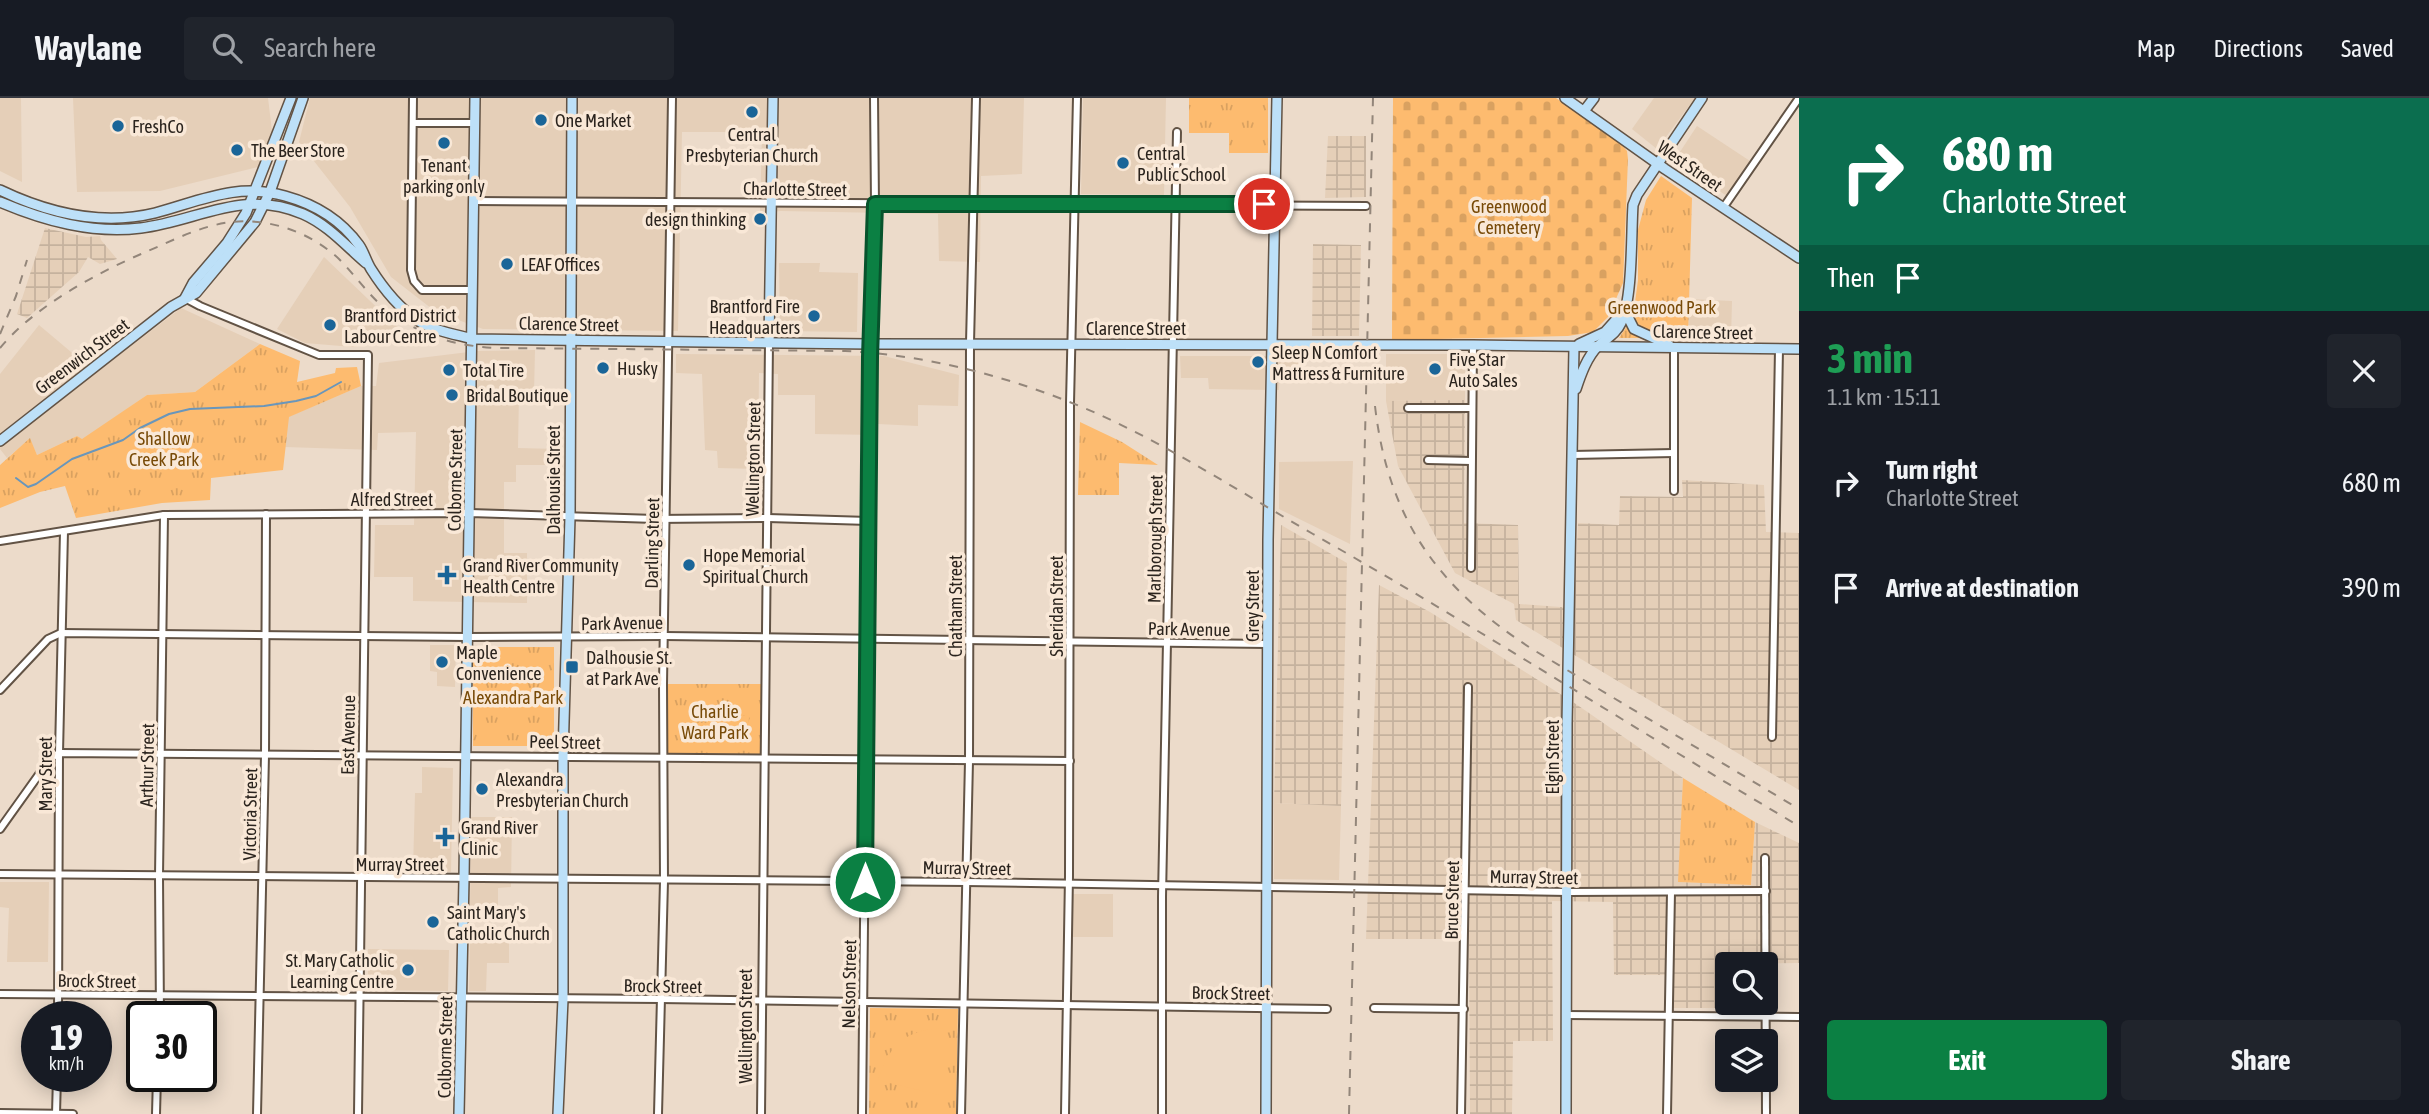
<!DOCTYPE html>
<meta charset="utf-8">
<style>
body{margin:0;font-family:"Asap Condensed",sans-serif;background:#20242c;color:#f1f3f6;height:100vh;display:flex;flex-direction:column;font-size:26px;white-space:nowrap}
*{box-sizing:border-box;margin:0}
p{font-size:23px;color:#9ea1a6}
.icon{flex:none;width:38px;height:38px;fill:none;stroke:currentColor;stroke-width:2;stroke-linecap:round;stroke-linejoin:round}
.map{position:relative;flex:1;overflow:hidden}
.sheet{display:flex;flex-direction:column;background:#171b24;width:630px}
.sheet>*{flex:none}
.banner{background:#0b6e4f;color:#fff;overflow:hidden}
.tools{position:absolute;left:1715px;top:854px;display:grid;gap:14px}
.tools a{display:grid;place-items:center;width:63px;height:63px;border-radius:7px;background:#171b24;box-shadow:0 4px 18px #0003;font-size:35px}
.speed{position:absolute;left:21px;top:903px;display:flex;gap:14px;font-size:35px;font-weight:700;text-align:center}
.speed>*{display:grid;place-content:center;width:91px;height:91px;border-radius:50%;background:#171b24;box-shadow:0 4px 18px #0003;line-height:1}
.speed small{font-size:18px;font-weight:400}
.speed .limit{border:4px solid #111;border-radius:10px;background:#fff;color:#111}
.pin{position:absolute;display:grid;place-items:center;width:60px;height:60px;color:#fff;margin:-30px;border:4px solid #fff;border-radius:50%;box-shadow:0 2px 7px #0007}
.me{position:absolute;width:77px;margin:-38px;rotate:0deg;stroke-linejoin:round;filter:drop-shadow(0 0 5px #0008)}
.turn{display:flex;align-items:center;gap:24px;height:147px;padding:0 28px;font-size:32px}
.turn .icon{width:91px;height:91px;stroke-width:2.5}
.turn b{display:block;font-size:49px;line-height:60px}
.then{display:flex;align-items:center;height:66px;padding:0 28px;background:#0003;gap:14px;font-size:26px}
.round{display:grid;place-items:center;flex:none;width:74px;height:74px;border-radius:7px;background:#20242c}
.headline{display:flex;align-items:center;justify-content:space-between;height:119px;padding:0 28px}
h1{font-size:42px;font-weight:700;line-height:52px;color:#1e9e55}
.action{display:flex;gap:14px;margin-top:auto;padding:14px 28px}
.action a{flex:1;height:80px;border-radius:7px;background:#0b8043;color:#fff;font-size:28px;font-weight:700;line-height:80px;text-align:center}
.action a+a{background:#20242c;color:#f1f3f6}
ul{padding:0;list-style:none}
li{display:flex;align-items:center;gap:21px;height:105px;padding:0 28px}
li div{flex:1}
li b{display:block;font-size:26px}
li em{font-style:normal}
header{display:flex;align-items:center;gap:42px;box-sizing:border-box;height:98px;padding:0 35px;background:#171b24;border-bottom:2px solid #363941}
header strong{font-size:33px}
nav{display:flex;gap:38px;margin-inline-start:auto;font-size:24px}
.search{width:490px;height:63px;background:#20242c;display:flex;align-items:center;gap:18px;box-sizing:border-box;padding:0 24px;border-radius:7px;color:#9ea1a6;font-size:26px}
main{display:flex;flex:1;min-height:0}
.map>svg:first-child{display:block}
</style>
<header>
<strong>Waylane</strong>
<div class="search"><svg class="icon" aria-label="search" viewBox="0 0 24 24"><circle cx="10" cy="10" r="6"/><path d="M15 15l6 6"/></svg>Search here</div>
<nav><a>Map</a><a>Directions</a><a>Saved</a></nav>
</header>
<main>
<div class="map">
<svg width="1799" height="1016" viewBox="0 0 1799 1016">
<defs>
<pattern id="industrial-grid" width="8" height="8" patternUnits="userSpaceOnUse" patternTransform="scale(1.75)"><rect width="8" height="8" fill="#e5cfb8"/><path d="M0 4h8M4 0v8" fill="none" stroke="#c5b29e"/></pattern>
<pattern id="cemetery-stones" width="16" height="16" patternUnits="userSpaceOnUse" patternTransform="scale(1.75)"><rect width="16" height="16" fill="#fdbb6f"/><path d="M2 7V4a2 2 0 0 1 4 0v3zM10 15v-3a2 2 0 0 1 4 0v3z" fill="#d9a160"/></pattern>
<pattern id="park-tufts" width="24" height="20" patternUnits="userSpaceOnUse" patternTransform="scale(1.75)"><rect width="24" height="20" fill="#fdbb6f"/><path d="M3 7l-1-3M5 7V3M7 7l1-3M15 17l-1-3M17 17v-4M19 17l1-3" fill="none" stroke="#d9a160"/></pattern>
</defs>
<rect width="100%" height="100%" fill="#ecdbca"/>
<g fill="#e5cfb8">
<path d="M0 0H21L22 84 0 73Z"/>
<path d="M73 0H268L272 33 258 69 160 93 77 94Z"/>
<path d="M310 0H1024L1022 76 981 78 980 164 939 163 938 116 781 113 760 115 762 34H682L678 233 483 231 436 214 391 179 350 109 299 44Z"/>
<path d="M1083 0H1166L1164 97 1081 96Z"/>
<path d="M1654 0H1695L1657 51 1632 31Z"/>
<path d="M1697 28 1750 63 1727 98 1674 63Z"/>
<path d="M324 159 391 223 410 239 353 249 305 245 277 231Z"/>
<path d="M779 165H820L819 174 858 175 857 234 780 233Z"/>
<path d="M1689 201 1732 203 1731 241 1688 240Z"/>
<path d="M181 210 260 246 195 294 147 297 82 342 77 338 37 357 30 341 7 360 0 351V276L39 227 96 275Z"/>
<path d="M535 252 534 295 519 296 518 350 557 351 556 367H516V384H504V455H527V505L413 503V479H374L375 427H414L416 334 378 335 377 352 285 349 288 319 361 288H376L379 265 477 253Z"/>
<path d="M676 256 884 258 959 277 958 308 918 307V328L878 326V337L815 336V297H778V276L759 275 758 371 718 370 717 353 705 352 702 276 676 275Z"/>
<path d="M1386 256H1465V302L1386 303Z"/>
<path d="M1180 258H1301V271L1280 272 1279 292 1209 291 1208 280H1181Z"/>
<path d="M1353 363 1350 446 1279 411V364Z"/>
<path d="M430 547H456L455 589 437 588V574L430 573Z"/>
<path d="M422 669 453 670 451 774 413 773 415 695H422Z"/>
<path d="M1274 705 1341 708 1339 782 1274 781Z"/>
<path d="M471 719H512L511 789 498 790V815H470Z"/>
<path d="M0 784H49L48 864H7L9 810 0 809Z"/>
<rect x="1072" y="796" width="41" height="43"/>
<path d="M470 840H509V865H487L486 893H469Z"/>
<path d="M368 851 449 852 448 893 368 892Z"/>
</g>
<g fill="url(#industrial-grid)">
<path d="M1328 38H1366V99L1325 100Z"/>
<path d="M45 130 86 139 100 138 101 142 117 161 100 166 88 159 79 174 27 220 17 216Z"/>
<path d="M1313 146 1361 147 1359 238H1312Z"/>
<path d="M1465 302 1464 425 1518 427 1519 506 1574 510 1578 425 1619 427 1620 398 1683 399 1682 382 1764 387 1766 434 1799 435V692L1516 522 1514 506 1455 475 1398 368 1386 303Z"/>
<path d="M1281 427 1347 465 1341 708 1274 705Z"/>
<path d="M1379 487 1430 514 1573 604 1683 680 1679 784 1751 787 1755 724 1799 745V865L1727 866V905H1756V910H1671V877H1614L1613 804 1552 803 1553 943H1513L1512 1016H1470L1469 841H1366Z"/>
</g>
<path fill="url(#cemetery-stones)" d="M1393 0H1556L1621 46 1627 53 1628 61 1623 185 1608 219 1593 234 1568 238 1392 242Z"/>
<g fill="url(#park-tufts)">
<path d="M1189 0H1268V55H1229V35H1189Z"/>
<path d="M1661 78 1692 100 1688 240H1619L1633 219 1638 182V132L1646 102Z"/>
<path d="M260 246 300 263 297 284 335 275 336 270 357 269 361 288 289 319 283 372 211 380 210 402 162 405 76 420 65 388 40 394 0 410V367L30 340 37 357 77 338 82 341 147 297 195 294Z"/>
<path d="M1080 324 1122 344 1158 367 1119 365V397H1078Z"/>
<rect x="473" y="549" width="81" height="99"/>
<path d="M663 586H766V660L664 659Z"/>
<path d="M1683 680 1755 724 1751 787 1678 784Z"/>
<path d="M870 910 958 911 956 1016H869Z"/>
</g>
<g fill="#fdbb6f">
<path d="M719 617 749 618 748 643 718 642Z"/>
<path d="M943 930V994L939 997 878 982C889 947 905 932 943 930Z"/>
</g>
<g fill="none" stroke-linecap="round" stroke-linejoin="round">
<path stroke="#6996bb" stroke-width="2" d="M16 380 28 389 36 386 72 361 123 342 140 330 169 316 190 311 264 308 296 303 316 298 341 284"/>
<defs>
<g id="street">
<path d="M413 0 411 172 414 183 422 192H472"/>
<path d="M413 25H474"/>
<path d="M475 103 1366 108"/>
<path d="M1723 110 1799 0"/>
<path d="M185 200 200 208 319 257H368L358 1016"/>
<path d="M1408 310H1472"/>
<path d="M1572 357 1674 355"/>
<path d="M1428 362 1471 363"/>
<path d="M1674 393V249"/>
<path d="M0 443 164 417 470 415 655 421 768 420 869 423"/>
<path d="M1471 470 1473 247"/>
<path d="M0 592 48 541 61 535 468 539 665 538 1267 546"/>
<path d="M1772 639 1779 251"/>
<path d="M0 731 50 661 59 655 1070 663"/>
<path d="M1765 760 1766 1016"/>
<path d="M0 776 966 784 1568 794 1766 793"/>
<path d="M0 896 660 901 1327 911"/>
<path d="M1374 910 1464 911"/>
<path d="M1566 917 1799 919"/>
<path d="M58 919 59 655 64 433"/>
<path d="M160 919 159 778 164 417"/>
<path d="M0 1015 73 1016"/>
<path d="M56 1016 57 978"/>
<path d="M156 1016 157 978"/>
<path d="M257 1016 265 657 266 416"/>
<path d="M658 1016 664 783 663 586 672 0"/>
<path d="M761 1016 769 244"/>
<path d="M862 1016 870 259 875 106 874 0"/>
<path d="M961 1016 969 663 970 245 976 0"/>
<path d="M1065 1016 1069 778 1070 305 1077 0"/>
<path d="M1162 1016V799L1177 34"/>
<path d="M1461 1016 1468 589"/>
<path d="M1667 1016 1671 794"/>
</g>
<g id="secondary">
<path d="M1565 0 1665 71 1799 160"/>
<path d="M1584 13 1594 0"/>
<path d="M0 92C48 115 102 128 155 115 200 103 237 84 285 98 314 106 341 122 359 147 364 154 366 163 371 171 383 190 398 209 417 222 433 233 454 236 473 241L870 246 1473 247 1799 251"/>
<path d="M0 104C45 123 92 136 141 130 198 123 243 90 303 116 328 127 346 148 366 165"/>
<path d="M185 200 193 185 227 145 246 115 291 0"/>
<path d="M1625 213 1634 231 1669 247"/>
<path d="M769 244 773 0"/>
<path d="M1579 246 1605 234 1623 214"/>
<path d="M1576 291C1581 276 1587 259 1598 248 1607 240 1616 236 1621 225 1633 200 1631 136 1633 107L1637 97 1702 0"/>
<path d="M0 343 171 209 196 195 255 124 270 94 303 0"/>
<path d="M459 1016 464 781 475 0"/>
<path d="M558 1016 563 901V658L570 419 572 0"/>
<path d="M1266 1016 1268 442 1277 0"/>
<path d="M1566 1016 1567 626 1574 249"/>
</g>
</defs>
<use href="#street" stroke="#625345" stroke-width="10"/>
<use href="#secondary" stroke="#625345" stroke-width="12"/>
<use href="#street" stroke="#fff" stroke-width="6"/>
<use href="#secondary" stroke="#bde0f8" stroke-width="9"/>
<g stroke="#93867a" stroke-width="2" stroke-dasharray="9 9" stroke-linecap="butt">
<path d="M0 236 16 198 27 162"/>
<path d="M0 250C33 210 93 177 141 156 170 144 199 128 231 124 270 120 310 134 339 161 357 179 370 200 391 215 423 239 460 249 500 250L845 253C931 257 1018 281 1096 315 1171 349 1242 395 1313 436 1477 529 1636 632 1799 728"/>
<path d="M1375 308C1388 421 1438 490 1532 551L1799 711"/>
<path d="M1349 1016 1373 0"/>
</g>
</g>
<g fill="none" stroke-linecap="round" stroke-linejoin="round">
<defs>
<path id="route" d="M865 784 870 259 875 106H1264"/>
</defs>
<use href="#route" stroke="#07532c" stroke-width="18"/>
<use href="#route" stroke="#0b8043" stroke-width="12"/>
</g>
<g fill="#1a6598" stroke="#f9e8d7" stroke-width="2.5">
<circle cx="752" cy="14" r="7"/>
<circle cx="541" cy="22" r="7"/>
<circle cx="118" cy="28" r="7"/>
<circle cx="444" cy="45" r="7"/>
<circle cx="237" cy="52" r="7"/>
<circle cx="1123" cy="65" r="7"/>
<circle cx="760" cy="121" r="7"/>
<circle cx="507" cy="166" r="7"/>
<circle cx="814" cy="218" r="7"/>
<circle cx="330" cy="227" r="7"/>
<circle cx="1258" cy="264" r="7"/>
<circle cx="603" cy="270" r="7"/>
<circle cx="1435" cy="271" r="7"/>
<circle cx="449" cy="272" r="7"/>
<circle cx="452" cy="297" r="7"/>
<circle cx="689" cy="467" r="7"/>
<path d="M443.5 466.5h7v7h7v7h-7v7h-7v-7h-7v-7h7z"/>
<circle cx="442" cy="564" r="7"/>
<rect x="565" y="562" width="14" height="14" rx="3.5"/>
<circle cx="482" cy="691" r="7"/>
<path d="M441.5 728.5h7v7h7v7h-7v7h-7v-7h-7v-7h7z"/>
<circle cx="433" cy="824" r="7"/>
<circle cx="408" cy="872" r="7"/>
</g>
<g text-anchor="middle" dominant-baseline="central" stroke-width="7" stroke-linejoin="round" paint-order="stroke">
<g font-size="18" fill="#2b241e" stroke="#f9e8d7" text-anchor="start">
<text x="555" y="22">One Market</text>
<text x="132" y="28">FreshCo</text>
<text x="752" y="36" text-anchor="middle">Central<tspan x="752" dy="21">Presbyterian Church</tspan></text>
<text x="251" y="52">The Beer Store</text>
<text x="1137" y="55">Central<tspan x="1137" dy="21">Public School</tspan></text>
<text x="444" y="67" text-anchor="middle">Tenant<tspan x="444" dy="21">parking only</tspan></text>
<text x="746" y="121" text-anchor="end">design thinking</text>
<text x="521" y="166">LEAF Offices</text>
<text x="800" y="208" text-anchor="end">Brantford Fire<tspan x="800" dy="21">Headquarters</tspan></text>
<text x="344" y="217">Brantford District<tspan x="344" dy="21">Labour Centre</tspan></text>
<text x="1272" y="254">Sleep N Comfort<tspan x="1272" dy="21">Mattress &amp; Furniture</tspan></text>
<text x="1449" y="261">Five Star<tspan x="1449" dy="21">Auto Sales</tspan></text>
<text x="617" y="270">Husky</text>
<text x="463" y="272">Total Tire</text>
<text x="466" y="297">Bridal Boutique</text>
<text x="703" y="457">Hope Memorial<tspan x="703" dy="21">Spiritual Church</tspan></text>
<text x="463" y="467">Grand River Community<tspan x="463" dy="21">Health Centre</tspan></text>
<text x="456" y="554">Maple<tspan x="456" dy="21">Convenience</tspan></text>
<text x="586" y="559">Dalhousie St.<tspan x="586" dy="21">at Park Ave</tspan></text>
<text x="496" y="681">Alexandra<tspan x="496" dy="21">Presbyterian Church</tspan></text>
<text x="461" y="729">Grand River<tspan x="461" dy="21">Clinic</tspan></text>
<text x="447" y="814">Saint Mary's<tspan x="447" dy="21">Catholic Church</tspan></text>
<text x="394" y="862" text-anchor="end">St. Mary Catholic<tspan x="394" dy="21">Learning Centre</tspan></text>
</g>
<g font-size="18" fill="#2b241e" stroke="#f9e8d7">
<text transform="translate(1690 68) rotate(35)">West Street</text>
<text transform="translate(795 91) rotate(1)">Charlotte Street</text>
<text transform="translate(569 226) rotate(1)">Clarence Street</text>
<text x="1136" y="230">Clarence Street</text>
<text transform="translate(1703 234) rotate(1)">Clarence Street</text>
<text transform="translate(82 258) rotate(-37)">Greenwich Street</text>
<text transform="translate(753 361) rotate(-89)">Wellington Street</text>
<text transform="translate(455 382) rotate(-89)">Colborne Street</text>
<text transform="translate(553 382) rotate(-90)">Dalhousie Street</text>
<text x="392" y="401">Alfred Street</text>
<text transform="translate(1155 441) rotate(-89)">Marlborough Street</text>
<text transform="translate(652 445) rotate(-89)">Darling Street</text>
<text transform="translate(955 508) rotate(-90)">Chatham Street</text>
<text transform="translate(1056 508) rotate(-90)">Sheridan Street</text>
<text transform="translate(1252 508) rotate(-90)">Grey Street</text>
<text transform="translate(622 525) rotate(-1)">Park Avenue</text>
<text transform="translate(1189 531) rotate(1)">Park Avenue</text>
<text transform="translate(348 637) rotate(-89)">East Avenue</text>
<text transform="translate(565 644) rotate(1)">Peel Street</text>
<text transform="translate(1552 659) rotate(-90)">Elgin Street</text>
<text transform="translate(147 667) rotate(-89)">Arthur Street</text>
<text transform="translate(45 676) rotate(-90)">Mary Street</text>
<text transform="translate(250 716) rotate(-89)">Victoria Street</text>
<text x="400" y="766">Murray Street</text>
<text transform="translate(967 770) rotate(1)">Murray Street</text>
<text transform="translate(1534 779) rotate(1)">Murray Street</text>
<text transform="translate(1452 802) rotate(-89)">Bruce Street</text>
<text transform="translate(97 883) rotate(1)">Brock Street</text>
<text transform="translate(849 886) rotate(-89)">Nelson Street</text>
<text transform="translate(663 888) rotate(1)">Brock Street</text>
<text transform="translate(1231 895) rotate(1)">Brock Street</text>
<text transform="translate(745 928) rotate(-90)">Wellington Street</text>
<text transform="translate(445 949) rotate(-89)">Colborne Street</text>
</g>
<g font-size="18" fill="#784a07" stroke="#f9e8d7">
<text x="1509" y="108">Greenwood<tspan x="1509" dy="21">Cemetery</tspan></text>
<text x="1662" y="209">Greenwood Park</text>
<text x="164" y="340">Shallow<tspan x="164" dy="21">Creek Park</tspan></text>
<text x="513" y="599">Alexandra Park</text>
<text x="715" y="613">Charlie<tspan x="715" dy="21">Ward Park</tspan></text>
</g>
</g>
</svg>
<div class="tools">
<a><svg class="icon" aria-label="search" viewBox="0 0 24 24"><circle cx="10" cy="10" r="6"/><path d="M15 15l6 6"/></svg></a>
<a><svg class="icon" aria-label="layers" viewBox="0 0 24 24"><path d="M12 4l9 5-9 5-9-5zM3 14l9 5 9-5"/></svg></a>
</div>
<div class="speed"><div>19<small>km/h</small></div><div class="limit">30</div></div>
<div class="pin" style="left:1264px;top:106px;background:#d93025"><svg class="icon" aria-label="arrive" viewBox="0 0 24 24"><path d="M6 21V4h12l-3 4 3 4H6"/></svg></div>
<svg class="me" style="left:865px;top:784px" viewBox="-20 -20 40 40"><circle r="17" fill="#0b8043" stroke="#fff" stroke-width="3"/><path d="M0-11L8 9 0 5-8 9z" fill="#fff"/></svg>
</div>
<section class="sheet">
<div class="banner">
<div class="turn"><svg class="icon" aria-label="right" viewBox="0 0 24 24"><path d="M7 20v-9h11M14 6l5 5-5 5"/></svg><div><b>680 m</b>Charlotte Street</div></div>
<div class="then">Then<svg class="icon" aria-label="arrive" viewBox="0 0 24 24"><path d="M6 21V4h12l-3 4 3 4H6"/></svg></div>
</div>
<div class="headline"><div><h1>3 min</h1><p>1.1 km · 15:11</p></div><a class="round"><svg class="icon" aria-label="close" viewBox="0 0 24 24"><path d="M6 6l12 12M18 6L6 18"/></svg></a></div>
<ul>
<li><svg class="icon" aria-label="right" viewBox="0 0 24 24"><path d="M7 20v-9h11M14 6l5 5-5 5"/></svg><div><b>Turn right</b><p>Charlotte Street</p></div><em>680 m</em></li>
<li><svg class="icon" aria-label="arrive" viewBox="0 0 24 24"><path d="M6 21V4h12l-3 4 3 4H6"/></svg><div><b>Arrive at destination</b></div><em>390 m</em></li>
</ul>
<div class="action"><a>Exit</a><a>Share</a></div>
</section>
</main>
